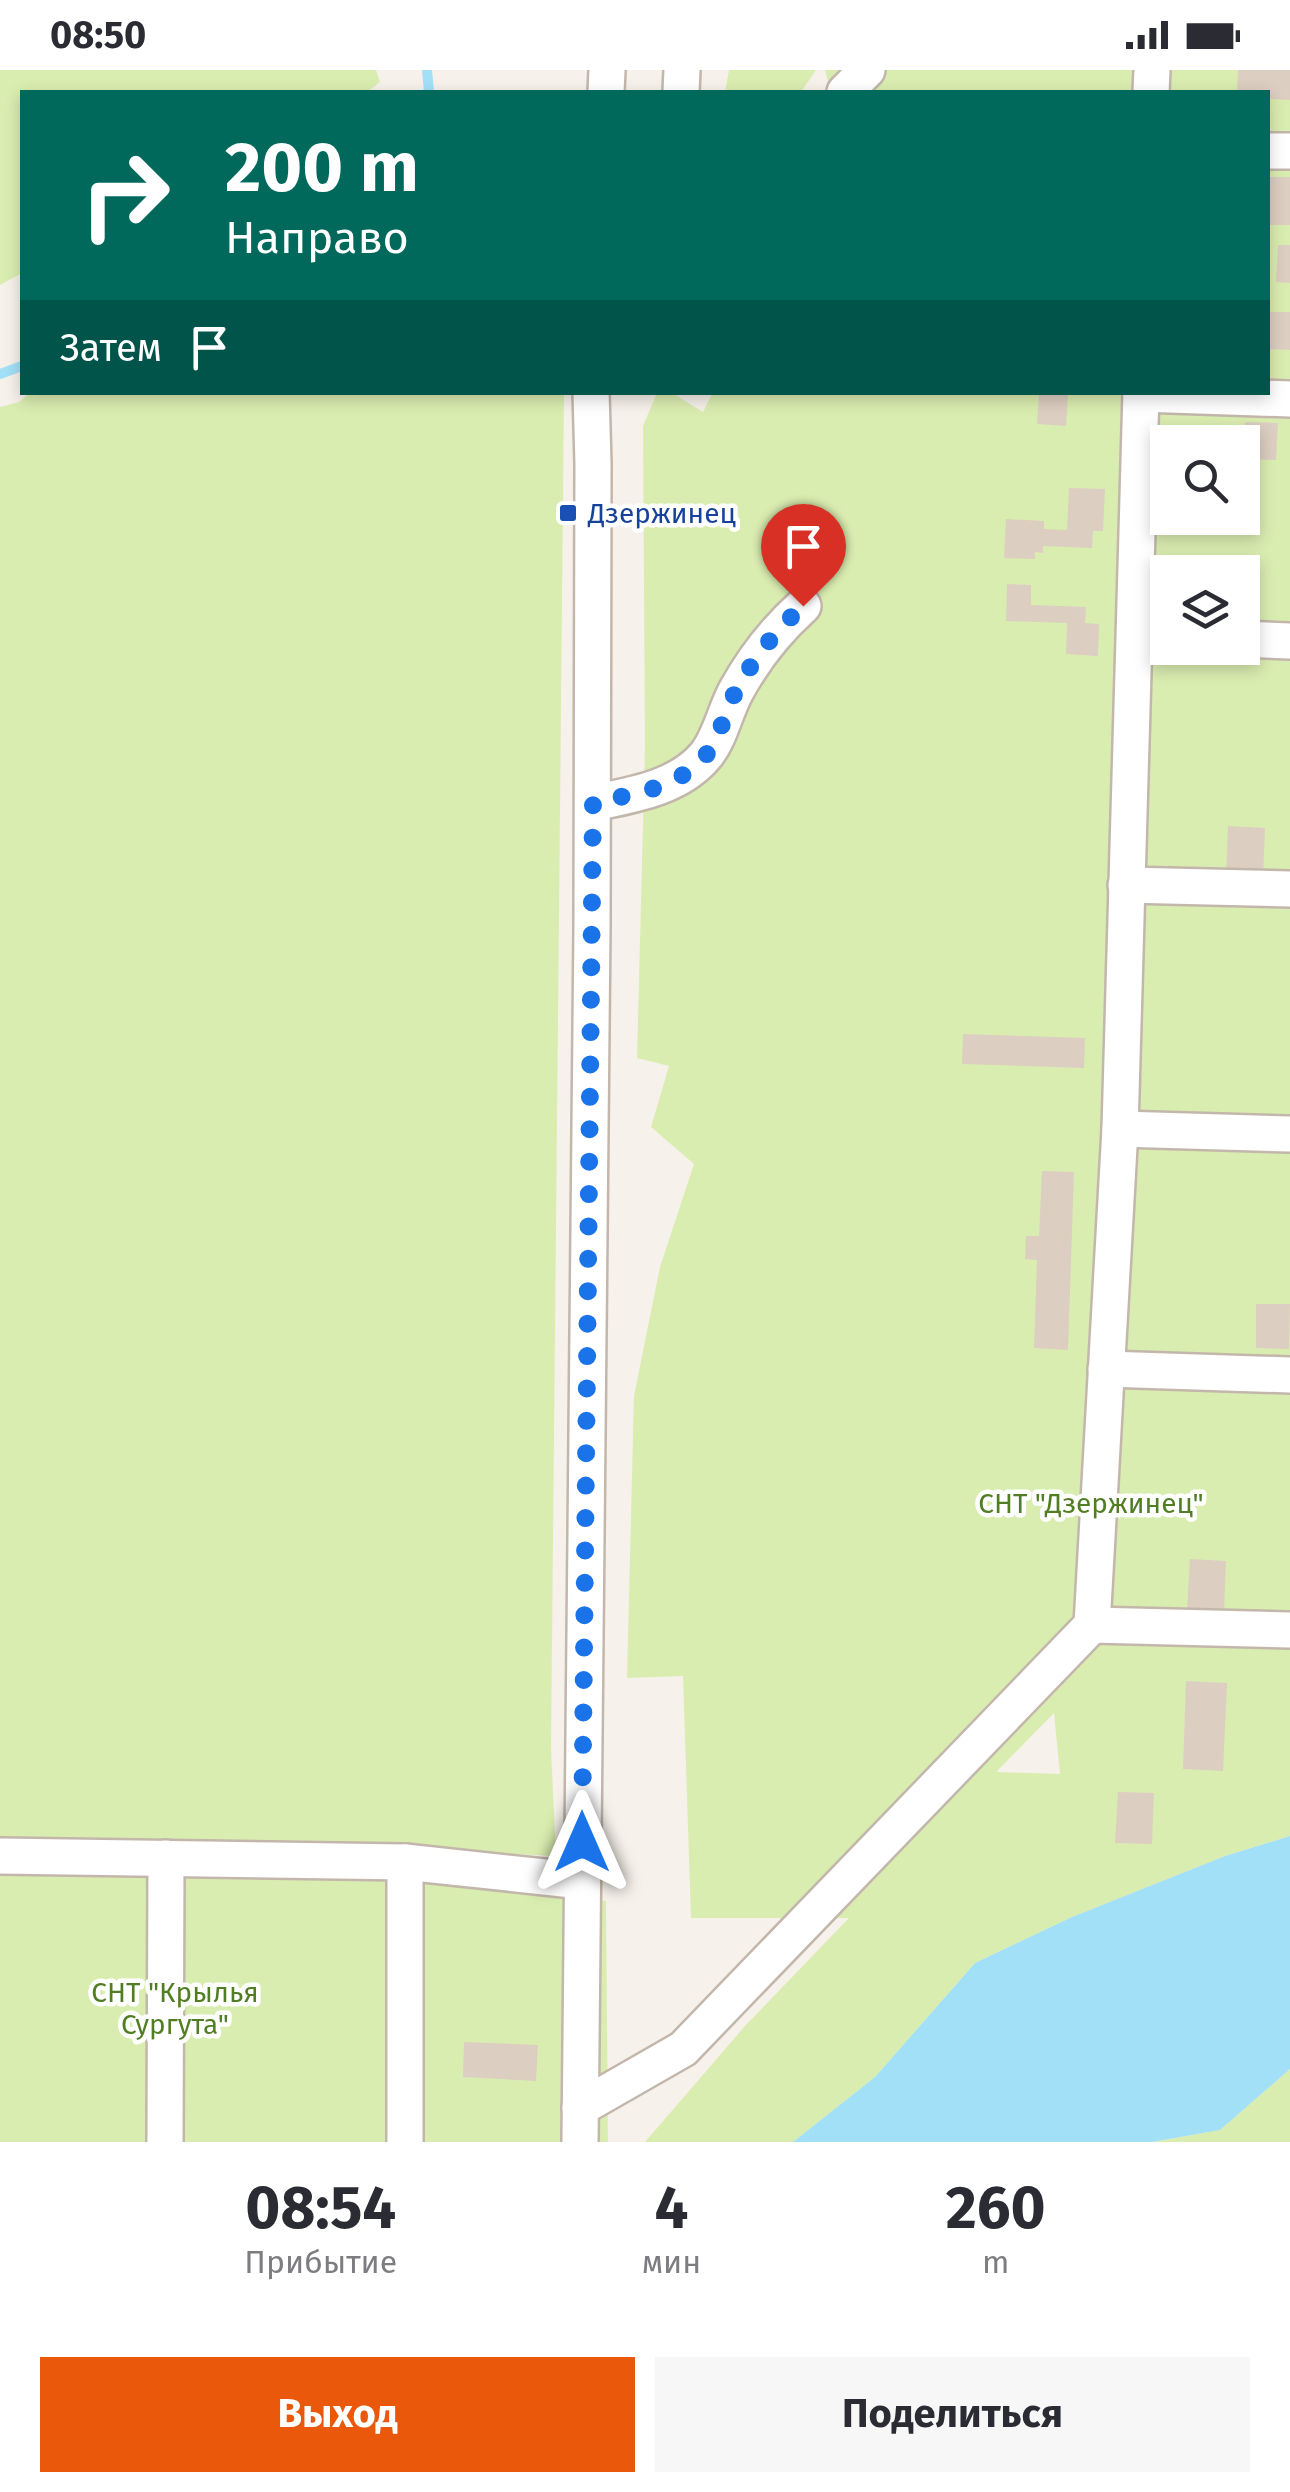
<!DOCTYPE html>
<html lang="ru">
<meta charset="utf-8">
<style>
body{margin:0;font-family:"Fira Sans",sans-serif;background:#f7f7f7;color:#2b2b33;height:100vh;display:flex;flex-direction:column;font-size:38px;white-space:nowrap}
*{box-sizing:border-box;margin:0}
p{font-size:32px;color:#7c7c81}
.icon{flex:none;width:55px;height:55px;fill:none;stroke:currentColor;stroke-width:2;stroke-linecap:round;stroke-linejoin:round}
.map{position:relative;height:2072px;overflow:hidden}
.side{display:flex;flex-direction:column;background:#fff;flex:1}
.side>*{flex:none}
.hud{position:absolute;left:20px;top:20px;width:1250px;height:305px;border-radius:0px;box-shadow:0 5px 15px #0003;background:#00695c;color:#fff;overflow:hidden}
.fabs{position:absolute;left:1150px;top:355px;display:grid;gap:20px}
.fabs a{display:grid;place-items:center;width:110px;height:110px;border-radius:0px;background:#fff;box-shadow:0 5px 15px #0003;font-size:50px}
.pin{position:absolute;display:grid;place-items:center;width:85px;height:85px;color:#fff;margin:-102px -42px;border-radius:50% 50% 50% 0;rotate:-45deg;box-shadow:0 0 10px #0007}
.pin .icon{rotate:45deg}
.me{position:absolute;width:110px;margin:-55px;rotate:0deg;stroke-linejoin:round;filter:drop-shadow(0 0 8px #0008)}
.turn{display:flex;align-items:center;gap:35px;height:210px;padding:0 40px;font-size:45px}
.turn .icon{width:130px;height:130px;stroke-width:2.5}
.turn b{display:block;font-size:70px;line-height:85px}
.then{display:flex;align-items:center;height:95px;padding:0 40px;background:#0003;gap:20px;font-size:38px}
.eta{display:flex;justify-content:space-evenly;align-items:center;height:170px;text-align:center}
.eta b{font-size:60px;font-weight:700;line-height:70px}
.primary-button{display:flex;gap:20px;margin-top:auto;padding:20px 40px}
.primary-button a{flex:1;height:115px;border-radius:0px;background:#ea580c;color:#fff;font-size:40px;font-weight:700;line-height:115px;text-align:center}
.primary-button a+a{background:#f7f7f7;color:#2b2b33}
.status{display:flex;justify-content:space-between;align-items:center;height:70px;padding:0 50px;background:#fff;direction:ltr}
.status svg{height:28px;fill:currentColor}
.map>svg:first-child{display:block}
</style>
<div class="status"><b>08:50</b><svg viewBox="0 0 49 12"><path d="M0 12V9h3v3zM5 12V6h3v6zM10 12V3h3v9zM15 12V0h3v12zM26 1h20v11H26zM47 4h2v5h-2z"/></svg></div>
<div class="map">
<svg width="1290" height="2072" viewBox="0 0 1290 2072">
<rect width="100%" height="100%" fill="#f6f1ea"/>
<g fill="#daedb0" fill-rule="evenodd">
<path d="M0 0H376L380 12 367 22H22V203L0 215Z"/>
<path d="M729 0H816L801 22H725Z"/>
<path d="M825 0H1290V1766L1225 1786 1072 1847 975 1893 875 2007 793 2072H645L745 1956 849 1848H691L683 1606 627 1608 634 1326 660 1197 694 1094 651 1057 669 996 637 988 645 677 643 356 657 323H672L703 342 713 322H1268V22H831ZM1168 372H1242V448H1168ZM1168 502H1242V578H1168ZM1054 1643 1060 1704 997 1702V1701Z"/>
<path d="M31 322 564 323 551 1679 556 1786 407 1779 0 1775V337L19 332Z"/>
<path d="M0 1802 400 1807 606 1831 608 2072H0Z"/>
<path d="M1290 1999V2072H1152L1220 2060Z"/>
</g>
<path fill="#a2e0f7" d="M1290 1766V1999L1220 2060 1152 2072H793L875 2007 975 1893 1072 1847 1225 1786Z"/>
<g fill="none" stroke-linecap="round" stroke-linejoin="round">
<g stroke="#a2e0f7" stroke-width="10">
<path d="M427 0 429 22"/>
<path d="M0 304 22 296"/>
</g>
</g>
<g fill="#dccec1">
<path d="M1238 0H1290V30L1268 29V22H1237Z"/>
<rect x="1268" y="107" width="22" height="48"/>
<path d="M1278 175H1290V213L1276 212Z"/>
<path d="M1269 242H1290V280L1268 279Z"/>
<path d="M1039 322 1068 323 1066 356 1037 354Z"/>
<path d="M1245 352 1278 353 1276 390 1244 389Z"/>
<path d="M1069 418 1105 419 1103 461H1093L1092 478 1043 476V483L1035 482V489L1004 488 1006 449 1044 451V459L1067 460Z"/>
<path d="M1007 514 1031 515V535L1086 537 1085 553 1099 554 1098 586 1066 584 1067 553 1006 551Z"/>
<path d="M1228 756 1265 758 1263 809 1226 808Z"/>
<path d="M963 964 1085 968 1084 998 962 994Z"/>
<path d="M1042 1101 1074 1102 1068 1280 1034 1278 1037 1190 1025 1189 1026 1166H1039Z"/>
<path d="M1256 1234H1290L1289 1279 1256 1278Z"/>
<path d="M1190 1489 1226 1491 1224 1542 1187 1540Z"/>
<path d="M1186 1611 1227 1613 1223 1701 1183 1699Z"/>
<path d="M1118 1722 1154 1723 1152 1774 1115 1773Z"/>
<path d="M464 1972 538 1975 536 2011 463 2007Z"/>
</g>
<g fill="none" stroke-linecap="round" stroke-linejoin="round">
<defs>
<g id="minor">
<path d="M606 22 607 0"/>
<path d="M681 22 682 0"/>
<path d="M845 22 867 0"/>
<path d="M1151 22 1152 0"/>
<path d="M1268 81H1290"/>
<path d="M1141 324 1290 329"/>
<path d="M1242 569 1290 571"/>
<path d="M593 733C632 725 679 718 706 685 720 668 725 641 736 621 754 588 775 561 803 536"/>
<path d="M1126 815 1290 819"/>
<path d="M1120 1059 1290 1064"/>
<path d="M1106 1299 1290 1305"/>
<path d="M1092 1555 1290 1560"/>
<path d="M0 1786 405 1792 582 1811"/>
<path d="M405 1792V2072"/>
<path d="M580 2038 683 1979 1092 1555 1120 1059 1141 322"/>
<path d="M165 2072 166 1788"/>
<path d="M580 2072 592 857 593 394 591 322"/>
</g>
</defs>
<use href="#minor" stroke="#c3b7ac" stroke-width="40"/>
<use href="#minor" stroke="#fff" stroke-width="35"/>
</g>
<g fill="none" stroke-linecap="round" stroke-linejoin="round">
<path stroke="#1a73e8" stroke-width="18" stroke-dasharray="0 32.4" d="M582 1772 593 732C632 725 679 718 706 685 720 668 725 641 736 621 754 588 775 561 803 536"/>
</g>
<rect fill="#1a4fb4" stroke="#fff" stroke-width="4" x="558" y="433" width="20" height="20" rx="5"/>
<g text-anchor="middle" dominant-baseline="central" stroke-width="9" stroke-linejoin="round" paint-order="stroke">
<g font-size="28" fill="#164399" stroke="#fff" text-anchor="start">
<text x="588" y="443">Дзержинец</text>
</g>
<g font-size="28" fill="#527e23" stroke="#fff">
<text x="1091" y="1433">СНТ "Дзержинец"</text>
<text x="175" y="1922">CНТ "Крылья<tspan x="175" dy="32">Сургута"</tspan></text>
</g>
</g>
</svg>
<div class="fabs">
<a><svg class="icon" aria-label="search" viewBox="0 0 24 24"><circle cx="10" cy="10" r="6"/><path d="M15 15l6 6"/></svg></a>
<a><svg class="icon" aria-label="layers" viewBox="0 0 24 24"><path d="M12 4l9 5-9 5-9-5zM3 14l9 5 9-5"/></svg></a>
</div>
<div class="pin" style="left:803px;top:536px;background:#d93025"><svg class="icon" aria-label="arrive" viewBox="0 0 24 24"><path d="M6 21V4h12l-3 4 3 4H6"/></svg></div>
<svg class="me" style="left:582px;top:1772px" viewBox="-20 -20 40 40"><path d="M0-17L14 15 0 8-14 15z" fill="#1a73e8" stroke="#fff" stroke-width="4"/></svg>
<div class="hud">
<div class="turn"><svg class="icon" aria-label="right" viewBox="0 0 24 24"><path d="M7 20v-9h11M14 6l5 5-5 5"/></svg><div><b>200 m</b>Направо</div></div>
<div class="then">Затем<svg class="icon" aria-label="arrive" viewBox="0 0 24 24"><path d="M6 21V4h12l-3 4 3 4H6"/></svg></div>
</div>
</div>
<section class="side">
<div class="eta">
<div><b>08:54</b><p>Прибытие</p></div>
<div><b>4</b><p>мин</p></div>
<div><b>260</b><p>m</p></div>
</div>
<div class="primary-button"><a>Выход</a><a>Поделиться</a></div>
</section>
